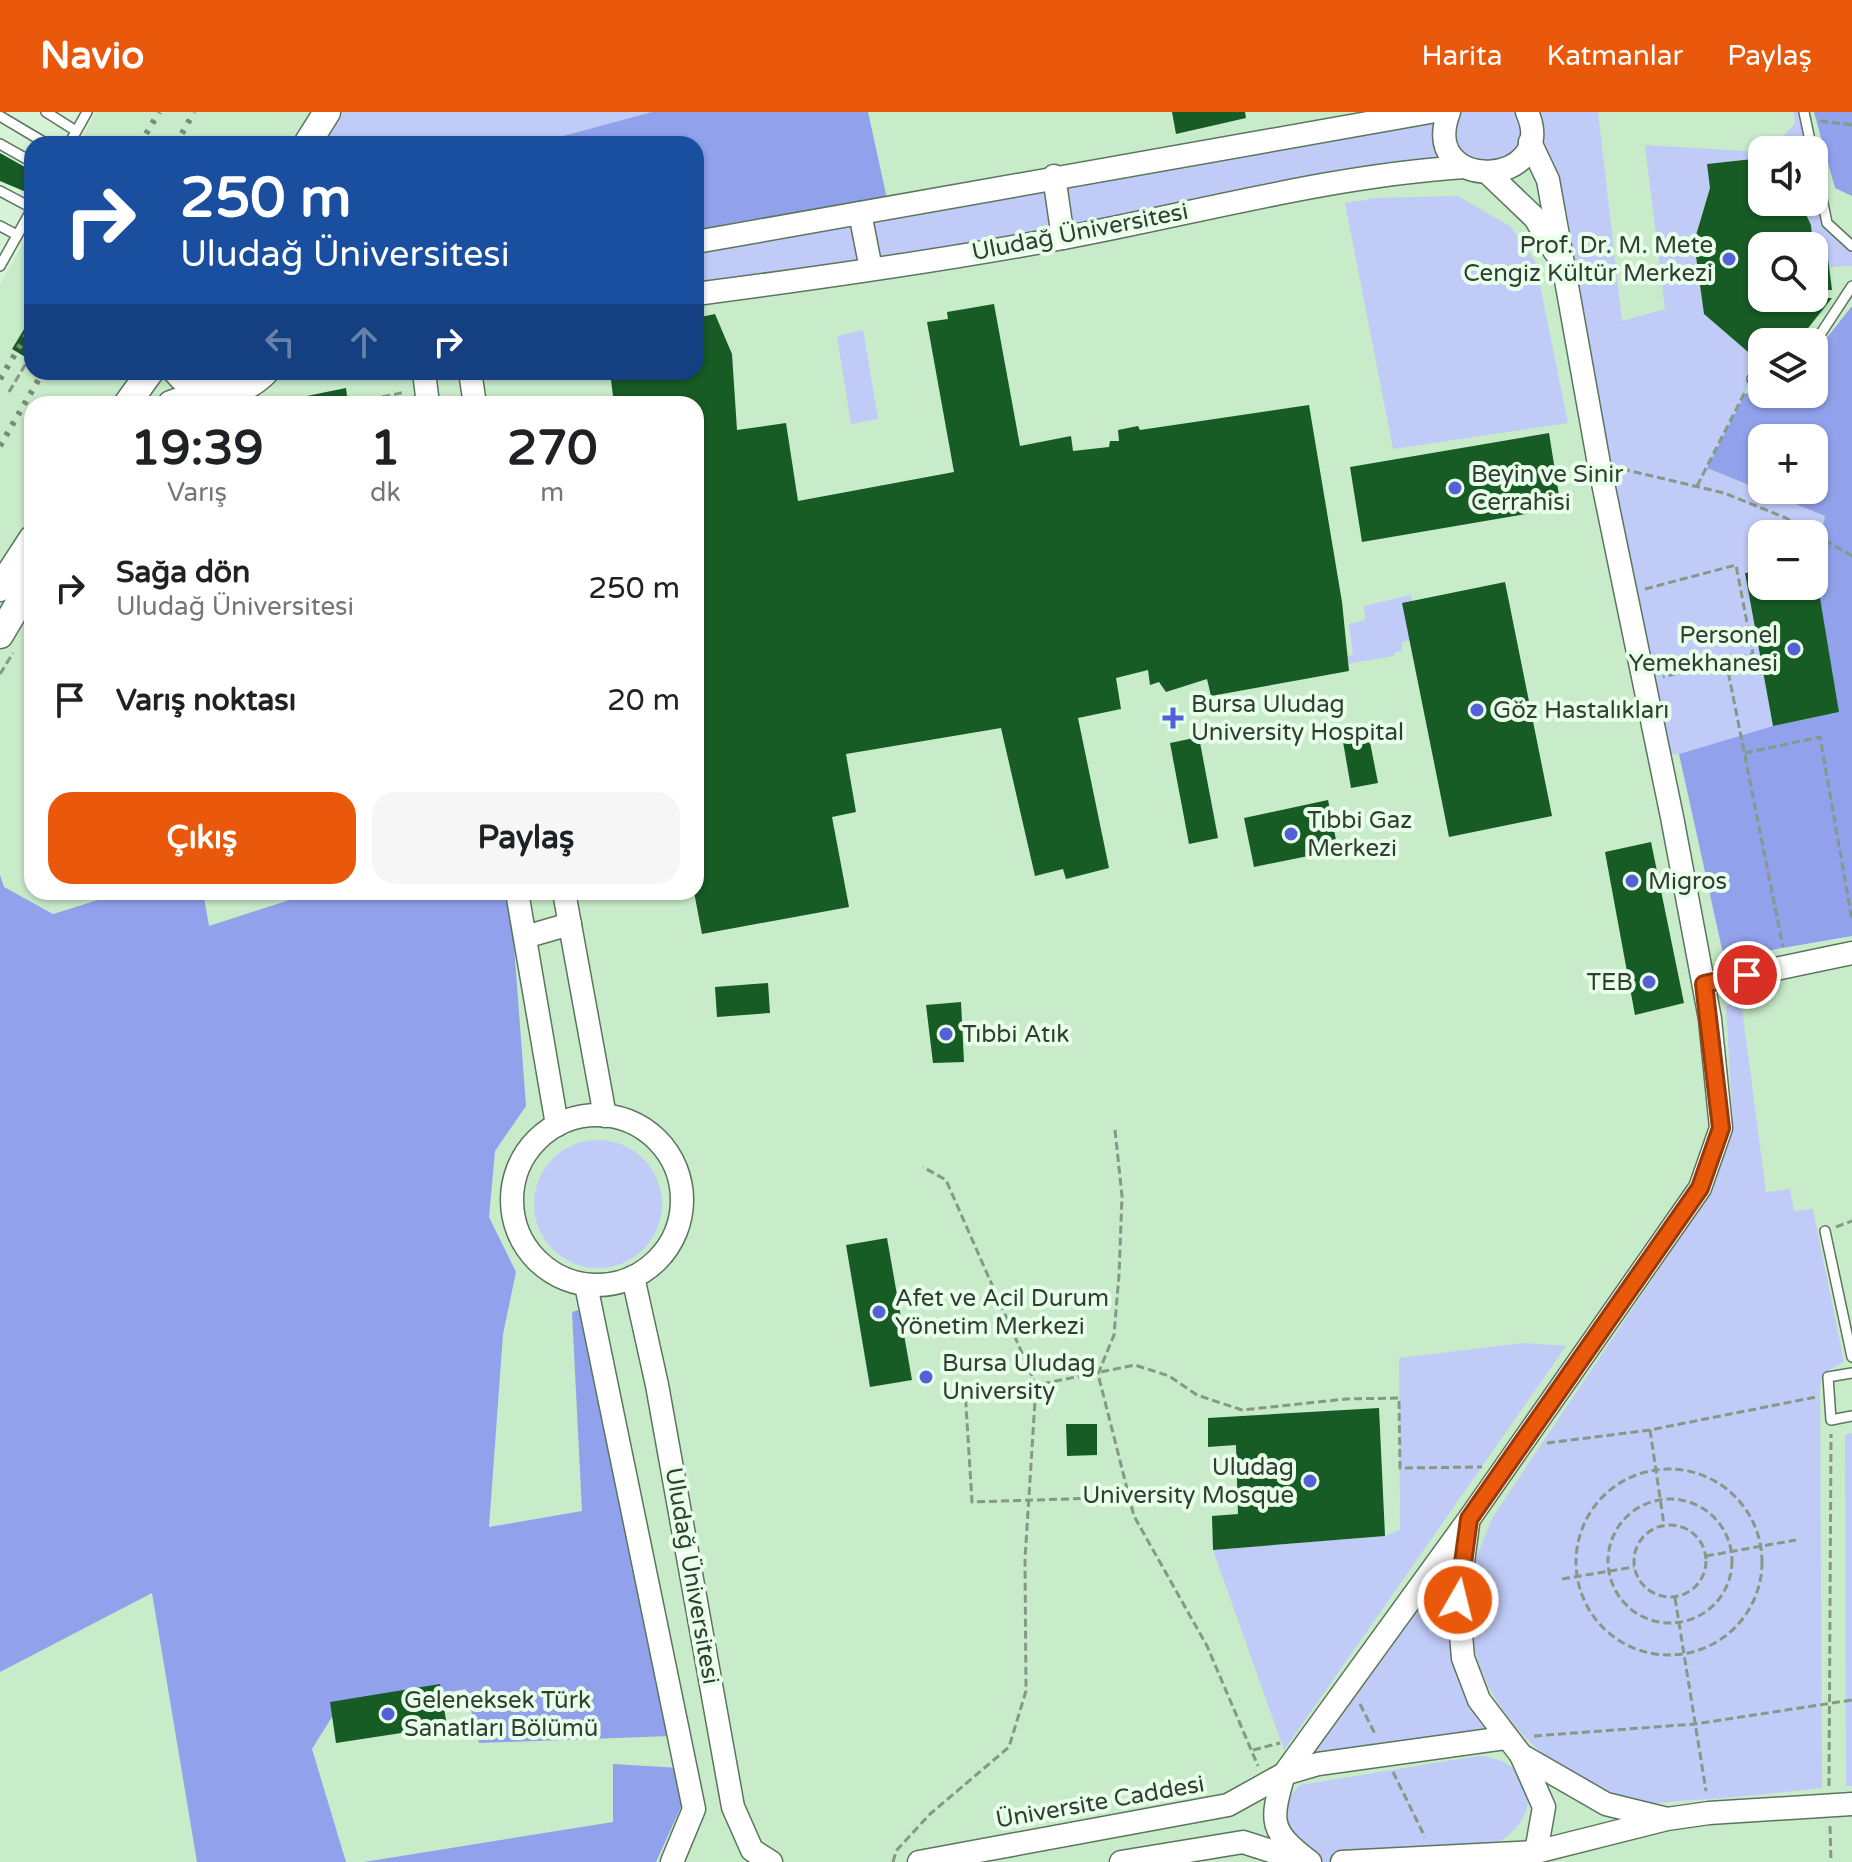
<!DOCTYPE html>
<html lang="tr">
<meta charset="utf-8">
<style>
body{margin:0;font-family:"Varela Round",sans-serif;background:#f6f6f6;color:#202124;height:100vh;display:flex;flex-direction:column;font-size:30px;white-space:nowrap}
*{box-sizing:border-box;margin:0}
p{font-size:26px;color:#757577}
.icon{flex:none;width:44px;height:44px;fill:none;stroke:currentColor;stroke-width:2;stroke-linecap:round;stroke-linejoin:round}
.map{position:relative;flex:1;overflow:hidden}
.drawer{position:absolute;left:24px;top:284px;width:680px;height:504px;display:flex;flex-direction:column;background:#fff;border-radius:24px;box-shadow:0 2px 6px #0004}
.drawer>*{flex:none}
.top-card{position:absolute;left:24px;top:24px;width:680px;height:244px;border-radius:24px;box-shadow:0 2px 6px #0004;background:#1a4fa0;color:#fff;overflow:hidden}
.tools{position:absolute;left:1748px;top:24px;display:grid;gap:16px}
.tools a{display:grid;place-items:center;width:80px;height:80px;border-radius:16px;background:#fff;box-shadow:0 2px 6px #0004;font-size:40px}
.pin{position:absolute;display:grid;place-items:center;width:68px;height:68px;color:#fff;margin:-34px;border:4px solid #fff;border-radius:50%;box-shadow:0 2px 8px #0007}
.me{position:absolute;width:88px;margin:-44px;rotate:8deg;stroke-linejoin:round;filter:drop-shadow(0 0 6px #0008)}
.turn{display:flex;align-items:center;gap:28px;height:168px;padding:0 24px;font-size:36px}
.turn .icon{width:104px;height:104px;stroke-width:2.5}
.turn b{display:block;font-size:56px;line-height:68px}
.lanes{display:flex;align-items:center;height:76px;padding:0 24px;background:#0003;justify-content:center;gap:40px;direction:ltr}
.lanes .off{opacity:.35}
.eta{display:flex;justify-content:space-evenly;align-items:center;height:136px;text-align:center}
.eta b{font-size:48px;font-weight:800;line-height:56px}
.action{display:flex;gap:16px;margin-top:auto;padding:16px 24px}
.action a{flex:1;height:92px;border-radius:24px;background:#ea580c;color:#fff;font-size:32px;font-weight:800;line-height:92px;text-align:center}
.action a+a{background:#f6f6f6;color:#202124}
ul{padding:0;list-style:none}
li{display:flex;align-items:center;gap:24px;height:112px;padding:0 24px}
li div{flex:1}
li b{display:block;font-size:30px}
li em{font-style:normal}
header{display:flex;align-items:center;gap:48px;box-sizing:border-box;height:112px;padding:0 40px;background:#ea580c;color:#fff}
header strong{font-size:38px}
nav{display:flex;gap:44px;margin-inline-start:auto;font-size:28px}
.map>svg:first-child{display:block}
</style>
<header>
<strong>Navio</strong>
<nav><a>Harita</a><a>Katmanlar</a><a>Paylaş</a></nav>
</header>
<div class="map">
<svg width="1852" height="1750" viewBox="0 0 1852 1750">
<rect width="100%" height="100%" fill="#d6f3d8"/>
<path fill="#c8ebca" fill-rule="evenodd" d="M96 0H1852V1750H0V173L32 115V260H696V32H78ZM1762 38H1814V90H1762ZM1762 134H1814V186H1762ZM1762 230H1814V282H1762ZM32 292H696V780H32ZM1762 326H1814V378H1762ZM1762 422H1814V474H1762Z"/>
<g fill="#c0cbf7">
<path d="M327 0H652L533 32H307Z"/>
<path d="M1430 0H1527L1524 43 696 182V133Z"/>
<path d="M1538 0H1598L1622 209 1665 197 1645 33 1762 40V46L1707 52 1710 76 1694 130 1704 202 1754 245 1745 282 1707 356 1825 404 1814 452V422H1762V459L1745 461 1773 614 1679 642H1659L1548 68Z"/>
<path d="M1794 0H1804L1812 38H1769L1795 12Z"/>
<path d="M1814 47 1827 111 1852 134V154L1829 155 1827 139 1814 140 1811 113 1800 90H1814Z"/>
<path d="M1458 84 1511 115 1535 149 1568 311 1393 337 1345 91 1376 86Z"/>
<path d="M863 218 878 307 851 312 837 224Z"/>
<path d="M1411 483 1420 527 1402 530V539L1395 540 1394 544 1220 573 1217 566 1353 543 1349 512 1365 508 1364 494Z"/>
<path d="M1741 889 1766 1080 1790 1077 1794 1099 1813 1097 1844 1250 1825 1260 1820 1272 1822 1676C1774 1681 1725 1687 1677 1689 1665 1690 1651 1693 1640 1690 1546 1667 1468 1589 1468 1488 1468 1460 1482 1432 1492 1406L1713 1077 1733 1014 1726 894Z"/>
<circle cx="598" cy="1092" r="64"/>
<path d="M1523 1231 1566 1234 1284 1638 1213 1438 1385 1424 1400 1418 1399 1246Z"/>
<path d="M1852 1321V1674H1846L1845 1323Z"/>
<path d="M1469 1407 1463 1546 1505 1626 1284 1662Z"/>
<path d="M1478 1644C1532 1647 1547 1700 1500 1729L1342 1750H1310L1281 1728 1282 1693 1300 1673Z"/>
</g>
<g fill="#91a1eb" fill-rule="evenodd">
<path d="M652 0H868L889 96 696 126V32H533Z"/>
<path d="M1814 0H1852V84L1835 76Z"/>
<path d="M1852 194V824L1724 846 1679 642 1773 614 1839 600 1814 453 1825 404 1707 356 1745 282 1762 276V282H1814V242ZM1762 326H1814V378H1762Z"/>
<path d="M0 763 4 775 53 802 124 780H203L209 814 314 780H510L526 994 495 1039 489 1105 516 1160 503 1222 489 1415 582 1399 572 1200 582 1197 670 1624 479 1631 466 1577 335 1600 312 1637 346 1750H197L152 1481 0 1560Z"/>
<path d="M613 1652 680 1656 685 1686 656 1750H364L613 1710Z"/>
</g>
<g fill="#175b25">
<path d="M1172 0H1245L1246 6 1176 22Z"/>
<path d="M0 41 32 59V74L26 80 0 69Z"/>
<path d="M1762 46V90H1800L1811 113 1813 134H1762V186H1832L1797 230H1762V252L1704 202 1694 130 1710 76 1707 52Z"/>
<path d="M1827 139 1832 178H1814V140Z"/>
<path d="M994 192 1020 334 1071 324 1073 339 1109 335 1110 329H1119L1118 318 1138 314 1140 318 1309 293 1342 490 1349 559 1211 584 1207 567 1166 580 1159 570 1150 573 1148 558 1116 566 1121 597 1078 606 1109 756 1066 767 1063 757 1035 764 1001 616 846 642 856 700 832 705 849 795 702 822 694 780 696 292H614L610 260H696V206L715 202 732 242 737 318 786 311 798 389 954 360 927 210 948 207 947 200Z"/>
<path d="M32 204V249L12 237Z"/>
<path d="M346 276 348 292H303L302 285Z"/>
<path d="M1549 321 1561 396 1362 430 1350 355Z"/>
<path d="M1762 459V474H1818L1839 600 1773 614 1745 461Z"/>
<path d="M1505 470 1552 704 1449 725 1402 491Z"/>
<path d="M1368 620 1378 671 1351 676 1342 624Z"/>
<path d="M1199 625 1218 726 1189 732 1170 631Z"/>
<path d="M1328 688 1338 738 1254 755 1244 706Z"/>
<path d="M1651 730 1684 891 1635 903 1605 740Z"/>
<path d="M768 871 770 901 717 905 715 875Z"/>
<path d="M961 890 964 950 933 951 926 893Z"/>
<path d="M887 1126 912 1268 870 1275 846 1133Z"/>
<path d="M1379 1296 1385 1424 1213 1438 1212 1404 1238 1402 1236 1333 1208 1335V1306Z"/>
<path d="M1066 1312H1097V1343L1067 1344Z"/>
<path d="M440 1572 447 1614 336 1631 330 1590Z"/>
</g>
<g fill="none" stroke-linecap="round" stroke-linejoin="round">
<defs>
<g id="service">
<path d="M46 0 76 19"/>
<path d="M1804 0 1812 38"/>
<path d="M0 4 47 32"/>
<path d="M0 32 32 50"/>
<path d="M69 32 87 0"/>
<path d="M1814 47 1827 111 1852 134"/>
<path d="M0 79 32 96"/>
<path d="M0 114 17 123"/>
<path d="M0 154 32 97"/>
<path d="M1814 232 1852 174"/>
<path d="M1752 267 1762 266"/>
<path d="M1825 1119 1852 1245"/>
<path d="M1852 1261 1828 1265 1831 1308 1852 1304"/>
</g>
<g id="tertiary">
<path d="M1449 0C1417 83 1561 76 1527 0"/>
<path d="M1489 62 1535 106 1555 140"/>
<path d="M1054 64 1063 126"/>
<path d="M860 101 871 157"/>
<path d="M696 130 1430 0"/>
<path d="M696 182C819 166 941 149 1063 126 1197 101 1328 64 1464 55"/>
<path d="M424 260 428 292"/>
<path d="M470 260 475 292"/>
<path d="M517 780 557 1013"/>
<path d="M564 780 605 1004"/>
<path d="M525 825 570 812"/>
<path d="M1704 872 1852 841"/>
<circle cx="597" cy="1088" r="85"/>
<path d="M633 1165 657 1273 733 1695 752 1738 771 1750"/>
<path d="M586 1173 694 1697 672 1750"/>
<path d="M1468 1412 1458 1488 1463 1546 1479 1588 1521 1643 1606 1692 1663 1706"/>
<path d="M1521 1643 1544 1695 1536 1740"/>
<path d="M919 1750 1228 1693 1284 1662 1318 1652 1505 1626"/>
<path d="M1121 1750 1243 1730 1296 1747"/>
<path d="M1310 1750C1269 1719 1270 1710 1284 1662L1469 1407 1700 1076 1721 1016 1710 907 1672 705 1599 352 1548 68 1530 30"/>
<path d="M1342 1750 1536 1740 1667 1707 1709 1701 1852 1692"/>
</g>
<g id="secondary">
<path d="M307 32 327 0"/>
<path d="M177 260C201 289 240 285 265 260"/>
<path d="M127 292 150 260"/>
<path d="M171 292 207 279"/>
<path d="M0 476 32 427"/>
<path d="M0 523 32 469"/>
</g>
</defs>
<use href="#service" stroke="#5b755d" stroke-width="12"/>
<use href="#tertiary" stroke="#5b755d" stroke-width="25"/>
<use href="#secondary" stroke="#5b755d" stroke-width="29"/>
<g stroke="#849986" stroke-width="3" stroke-dasharray="8 4" stroke-linecap="butt">
<path d="M1820 9 1852 13"/>
<path d="M1637 167 1698 160"/>
<path d="M65 264 67 260"/>
<path d="M9 280 31 243"/>
<path d="M347 292 406 280"/>
<path d="M1622 357 1724 381 1786 406 1852 444"/>
<path d="M1697 374 1746 278"/>
<path d="M1645 477 1736 453 1753 542 1663 565"/>
<path d="M1726 549 1783 835"/>
<path d="M0 562 13 541"/>
<path d="M1745 641 1820 625 1852 808"/>
<path d="M1115 1018 1122 1084 1119 1163 1114 1223 1098 1262 1134 1404 1207 1534 1258 1654"/>
<path d="M1836 1115 1852 1109"/>
<path d="M1650 1318 1664 1413"/>
<path d="M1547 1331 1650 1318 1816 1285"/>
<circle cx="1669" cy="1450" r="93"/>
<path d="M1129 1385 972 1390 965 1277 1036 1273 1135 1253 1169 1264 1197 1283 1242 1298 1346 1287 1399 1286 1400 1356 1482 1355"/>
<circle cx="1670" cy="1449" r="62"/>
<circle cx="1670" cy="1449" r="36"/>
<path d="M1706 1444 1796 1428"/>
<path d="M1562 1467 1634 1455"/>
<path d="M1675 1486 1706 1679"/>
<path d="M1360 1592 1376 1624"/>
<path d="M1534 1624 1695 1612 1852 1588"/>
<path d="M1253 1638 1280 1631"/>
<path d="M1393 1660 1425 1725"/>
<path d="M1829 1674 1831 1322"/>
<path d="M1830 1714 1831 1750"/>
<path d="M893 1750 896 1739 930 1702 1009 1635 1026 1579 1025 1447 1036 1273 946 1068 923 1055"/>
</g>
<use href="#service" stroke="#fff" stroke-width="9"/>
<use href="#tertiary" stroke="#fff" stroke-width="22"/>
<use href="#secondary" stroke="#fff" stroke-width="26"/>
<g stroke="#788b79" stroke-width="6" stroke-dasharray="4 8" stroke-linecap="butt">
<path d="M140 32 159 0"/>
<path d="M176 32 194 0"/>
<path d="M0 267 32 214"/>
<path d="M0 334 43 260"/>
</g>
</g>
<g fill="none" stroke-linecap="round" stroke-linejoin="round">
<defs>
<path id="route" d="M1458 1488 1469 1407 1700 1076 1721 1016 1704 872 1747 863"/>
</defs>
<use href="#route" stroke="#983908" stroke-width="20"/>
<use href="#route" stroke="#ea580c" stroke-width="14"/>
</g>
<g fill="#5360d6" stroke="#e8ffe9" stroke-width="3">
<circle cx="1729" cy="147" r="8"/>
<circle cx="1455" cy="376" r="8"/>
<circle cx="1794" cy="537" r="8"/>
<circle cx="1477" cy="598" r="8"/>
<path d="M1169 594h8v8h8v8h-8v8h-8v-8h-8v-8h8z"/>
<circle cx="1291" cy="722" r="8"/>
<circle cx="1632" cy="769" r="8"/>
<circle cx="1649" cy="870" r="8"/>
<circle cx="946" cy="922" r="8"/>
<circle cx="879" cy="1200" r="8"/>
<circle cx="926" cy="1265" r="8"/>
<circle cx="1310" cy="1369" r="8"/>
<circle cx="388" cy="1602" r="8"/>
</g>
<g text-anchor="middle" dominant-baseline="central" stroke-width="8" stroke-linejoin="round" paint-order="stroke">
<g font-size="24" fill="#323e33" stroke="#e8ffe9">
<text transform="translate(1080 120) rotate(-11)">Uludağ Üniversitesi</text>
<text transform="translate(692 1464) rotate(80)">Uludağ Üniversitesi</text>
<text transform="translate(1100 1690) rotate(-10)">Üniversite Caddesi</text>
</g>
<g font-size="24" fill="#323e33" stroke="#e8ffe9" text-anchor="start">
<text x="1713" y="133" text-anchor="end">Prof. Dr. M. Mete<tspan x="1713" dy="28">Cengiz Kültür Merkezi</tspan></text>
<text x="1471" y="362">Beyin ve Sinir<tspan x="1471" dy="28">Cerrahisi</tspan></text>
<text x="1778" y="523" text-anchor="end">Personel<tspan x="1778" dy="28">Yemekhanesi</tspan></text>
<text x="1191" y="592">Bursa Uludag<tspan x="1191" dy="28">University Hospital</tspan></text>
<text x="1493" y="598">Göz Hastalıkları</text>
<text x="1307" y="708">Tıbbi Gaz<tspan x="1307" dy="28">Merkezi</tspan></text>
<text x="1648" y="769">Migros</text>
<text x="1633" y="870" text-anchor="end">TEB</text>
<text x="962" y="922">Tıbbi Atık</text>
<text x="895" y="1186">Afet ve Acil Durum<tspan x="895" dy="28">Yönetim Merkezi</tspan></text>
<text x="942" y="1251">Bursa Uludag<tspan x="942" dy="28">University</tspan></text>
<text x="1294" y="1355" text-anchor="end">Uludag<tspan x="1294" dy="28">University Mosque</tspan></text>
<text x="404" y="1588">Geleneksek Türk<tspan x="404" dy="28">Sanatları Bölümü</tspan></text>
</g>
</g>
</svg>
<div class="tools">
<a><svg class="icon" aria-label="sound" viewBox="0 0 24 24"><path d="M4 9h4l5-4v14l-5-4H4zM17 9q2 3 0 6"/></svg></a>
<a><svg class="icon" aria-label="search" viewBox="0 0 24 24"><circle cx="10" cy="10" r="6"/><path d="M15 15l6 6"/></svg></a>
<a><svg class="icon" aria-label="layers" viewBox="0 0 24 24"><path d="M12 4l9 5-9 5-9-5zM3 14l9 5 9-5"/></svg></a>
<a>+</a>
<a>−</a>
</div>
<div class="pin" style="left:1747px;top:863px;background:#d93025"><svg class="icon" aria-label="arrive" viewBox="0 0 24 24"><path d="M6 21V4h12l-3 4 3 4H6"/></svg></div>
<svg class="me" style="left:1458px;top:1488px" viewBox="-20 -20 40 40"><circle r="17" fill="#ea580c" stroke="#fff" stroke-width="3"/><path d="M0-11L8 9 0 5-8 9z" fill="#fff"/></svg>
<div class="top-card">
<div class="turn"><svg class="icon" aria-label="right" viewBox="0 0 24 24"><path d="M7 20v-9h11M14 6l5 5-5 5"/></svg><div><b>250 m</b>Uludağ Üniversitesi</div></div>
<div class="lanes"><svg class="icon off" aria-label="left" viewBox="0 0 24 24"><path d="M17 20v-9H6M10 6l-5 5 5 5"/></svg><svg class="icon off" aria-label="ahead" viewBox="0 0 24 24"><path d="M12 20V5M6 11l6-6 6 6"/></svg><svg class="icon" aria-label="right" viewBox="0 0 24 24"><path d="M7 20v-9h11M14 6l5 5-5 5"/></svg></div>
</div>
<section class="drawer">
<div class="eta">
<div><b>19:39</b><p>Varış</p></div>
<div><b>1</b><p>dk</p></div>
<div><b>270</b><p>m</p></div>
</div>
<ul>
<li><svg class="icon" aria-label="right" viewBox="0 0 24 24"><path d="M7 20v-9h11M14 6l5 5-5 5"/></svg><div><b>Sağa dön</b><p>Uludağ Üniversitesi</p></div><em>250 m</em></li>
<li><svg class="icon" aria-label="arrive" viewBox="0 0 24 24"><path d="M6 21V4h12l-3 4 3 4H6"/></svg><div><b>Varış noktası</b></div><em>20 m</em></li>
</ul>
<div class="action"><a>Çıkış</a><a>Paylaş</a></div>
</section>
</div>
